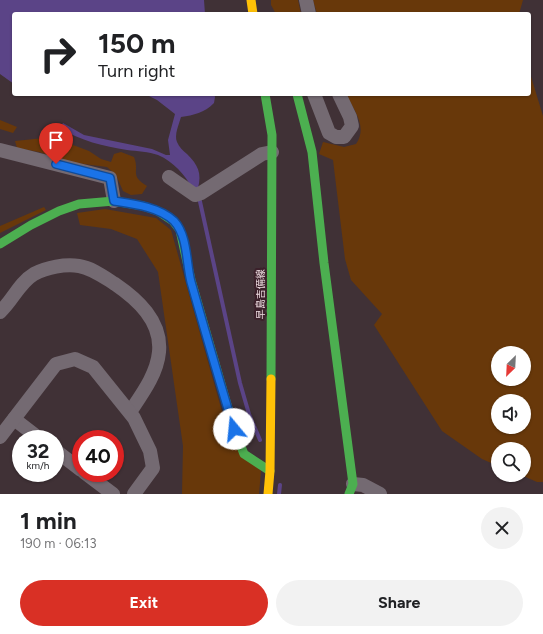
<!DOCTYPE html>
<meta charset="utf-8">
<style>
body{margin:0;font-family:Figtree,"Noto Sans JP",sans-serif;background:#f2f2f2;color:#202124;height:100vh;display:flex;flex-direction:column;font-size:15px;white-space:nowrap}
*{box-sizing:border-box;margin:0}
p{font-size:13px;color:#757577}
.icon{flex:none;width:22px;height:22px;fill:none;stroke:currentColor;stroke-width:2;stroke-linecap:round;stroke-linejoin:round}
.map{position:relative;height:494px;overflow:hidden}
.panel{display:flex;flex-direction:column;background:#fff;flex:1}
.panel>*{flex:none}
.guide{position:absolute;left:12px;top:12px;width:519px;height:84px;border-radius:4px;box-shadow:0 1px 3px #0004;background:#fff;color:#202124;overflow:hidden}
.needle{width:26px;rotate:204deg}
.tools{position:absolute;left:491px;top:346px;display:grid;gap:8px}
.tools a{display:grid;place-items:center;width:40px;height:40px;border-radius:50%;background:#fff;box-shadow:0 1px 3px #0004;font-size:20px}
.speed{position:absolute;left:12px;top:430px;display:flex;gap:8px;font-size:20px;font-weight:700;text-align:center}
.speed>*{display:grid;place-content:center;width:52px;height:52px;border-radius:50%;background:#fff;box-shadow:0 1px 3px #0004;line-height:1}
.speed small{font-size:10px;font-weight:400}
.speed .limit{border:6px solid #d22;background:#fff;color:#111}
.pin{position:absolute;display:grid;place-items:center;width:34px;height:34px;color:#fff;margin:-41px -17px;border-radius:50% 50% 50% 0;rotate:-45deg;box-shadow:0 0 4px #0007}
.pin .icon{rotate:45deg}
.me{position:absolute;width:44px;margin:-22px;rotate:343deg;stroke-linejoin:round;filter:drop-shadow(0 0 3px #0008)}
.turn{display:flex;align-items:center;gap:14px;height:84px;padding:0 20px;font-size:18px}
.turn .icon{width:52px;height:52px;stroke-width:2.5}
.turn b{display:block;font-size:28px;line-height:34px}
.round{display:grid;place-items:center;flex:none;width:42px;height:42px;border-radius:21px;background:#f2f2f2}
.headline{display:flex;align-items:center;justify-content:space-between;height:68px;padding:0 20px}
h1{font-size:24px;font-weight:700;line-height:30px}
.action{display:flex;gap:8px;margin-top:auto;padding:8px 20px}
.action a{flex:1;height:46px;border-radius:24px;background:#d93025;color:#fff;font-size:16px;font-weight:700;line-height:46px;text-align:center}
.action a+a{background:#f2f2f2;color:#202124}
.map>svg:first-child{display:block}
</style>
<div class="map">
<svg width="543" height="494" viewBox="0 0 543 494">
<rect width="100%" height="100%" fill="#403136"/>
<g fill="#68380a" fill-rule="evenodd">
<path d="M271 0H298L301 14H276L271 5Z"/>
<path d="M313 0H523L519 14H317Z"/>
<path d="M529 70 543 116V482H537L521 475H524V449H498V466L482 459 442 431 374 325 382 314 351 280 345 259 333 160 319 154 323 142 344 147 356 144C368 127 354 110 346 94H529ZM498 353H524V379H498ZM498 401H524V427H498Z"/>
<path d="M0 120 17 127 13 133 0 129Z"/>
<path d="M56 134 68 138 73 145 89 151 101 159 111 162 114 154 121 152 134 157C140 172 129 175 147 186L142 194 131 195 123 191 116 175 107 167 69 162 39 152 17 148 15 141 44 138Z"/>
<path d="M44 207 46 210 0 233V226Z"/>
<path d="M105 209 156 218 171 230 228 433 261 471 259 494H182L183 446 158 272 137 239 111 229 80 225 77 213Z"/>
</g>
<g fill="#5b4487">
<path d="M0 0H204L205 14H14V84L0 74Z"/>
<path d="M145 94H214L215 97 214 103C204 113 194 115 181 117 179 124 174 135 177 142 179 147 183 151 187 154 198 165 202 173 198 188L193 189C184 174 174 162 158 155 149 152 137 151 127 150 104 146 80 141 60 128L63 123 84 135 152 149 166 155H170L168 140 175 114 157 100Z"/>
</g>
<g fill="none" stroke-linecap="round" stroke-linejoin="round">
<g stroke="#5b4487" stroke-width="4">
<path d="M199 197 240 383 249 414 260 440"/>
<path d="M279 494 280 485"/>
</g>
<g stroke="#746a72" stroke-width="14">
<path d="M306 0 309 14"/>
<path d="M314 94 329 133 336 137H344L352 126 350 117 339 94"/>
<path d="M0 150 110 178 114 201"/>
<path d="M169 177 195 195 201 193 262 154 272 152"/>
<path d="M0 312C13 300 19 283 34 274 47 267 65 264 79 266 92 268 104 277 115 284 137 299 162 321 159 352 157 374 142 394 130 412"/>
<path d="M14 419 40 439"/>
<path d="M0 437 56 364 75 359 93 367 134 418 150 451 153 468 134 494"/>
<path d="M55 450 81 470"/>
<path d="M85 473 113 494"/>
<path d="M353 484 363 485 380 494"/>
</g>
<g stroke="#4caf50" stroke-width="9">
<path d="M265 94 272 135 271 379"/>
<path d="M297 94 312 152 324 263 353 484 349 494"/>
<path d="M0 244 31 225 59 211 79 204 114 201 143 206 158 211 173 221 180 230 191 280 234 429 244 454 270 471"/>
</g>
<g stroke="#ffc107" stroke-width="9">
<path d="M251 0 253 14"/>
<path d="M268 494 270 471 271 379"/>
</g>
</g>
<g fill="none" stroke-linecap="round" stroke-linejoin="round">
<defs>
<path id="route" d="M56 164 110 178 114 201C134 204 159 207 174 221 188 236 186 263 191 282 205 331 219 380 234 429"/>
</defs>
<use href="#route" stroke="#114b97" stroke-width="10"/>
<use href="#route" stroke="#1a73e8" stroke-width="7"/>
</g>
<g text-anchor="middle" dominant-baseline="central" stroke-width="4" stroke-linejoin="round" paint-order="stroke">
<g font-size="10" fill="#eddbe0" stroke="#3c212b">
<text transform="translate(260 294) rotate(-90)">早島吉備線</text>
</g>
</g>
</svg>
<div class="tools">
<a><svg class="needle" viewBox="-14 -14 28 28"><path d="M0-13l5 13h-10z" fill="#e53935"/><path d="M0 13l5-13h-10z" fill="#757577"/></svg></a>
<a><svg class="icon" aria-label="sound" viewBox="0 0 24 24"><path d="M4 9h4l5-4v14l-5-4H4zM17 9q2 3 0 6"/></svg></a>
<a><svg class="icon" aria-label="search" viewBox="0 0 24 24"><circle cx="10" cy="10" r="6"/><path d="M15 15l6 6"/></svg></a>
</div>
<div class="speed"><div>32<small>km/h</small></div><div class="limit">40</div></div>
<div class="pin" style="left:56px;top:164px;background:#d93025"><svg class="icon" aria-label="arrive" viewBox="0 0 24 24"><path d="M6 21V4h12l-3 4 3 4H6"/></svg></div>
<svg class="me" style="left:234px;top:429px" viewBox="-20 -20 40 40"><circle r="19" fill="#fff"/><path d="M0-13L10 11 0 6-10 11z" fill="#1a73e8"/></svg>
<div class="guide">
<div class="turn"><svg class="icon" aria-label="right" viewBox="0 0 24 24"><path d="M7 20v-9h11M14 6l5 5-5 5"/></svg><div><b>150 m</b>Turn right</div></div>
</div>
</div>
<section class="panel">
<div class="headline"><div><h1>1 min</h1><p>190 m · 06:13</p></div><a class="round"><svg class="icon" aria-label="close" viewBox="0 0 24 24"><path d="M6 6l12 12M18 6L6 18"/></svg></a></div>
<div class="action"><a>Exit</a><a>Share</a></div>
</section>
